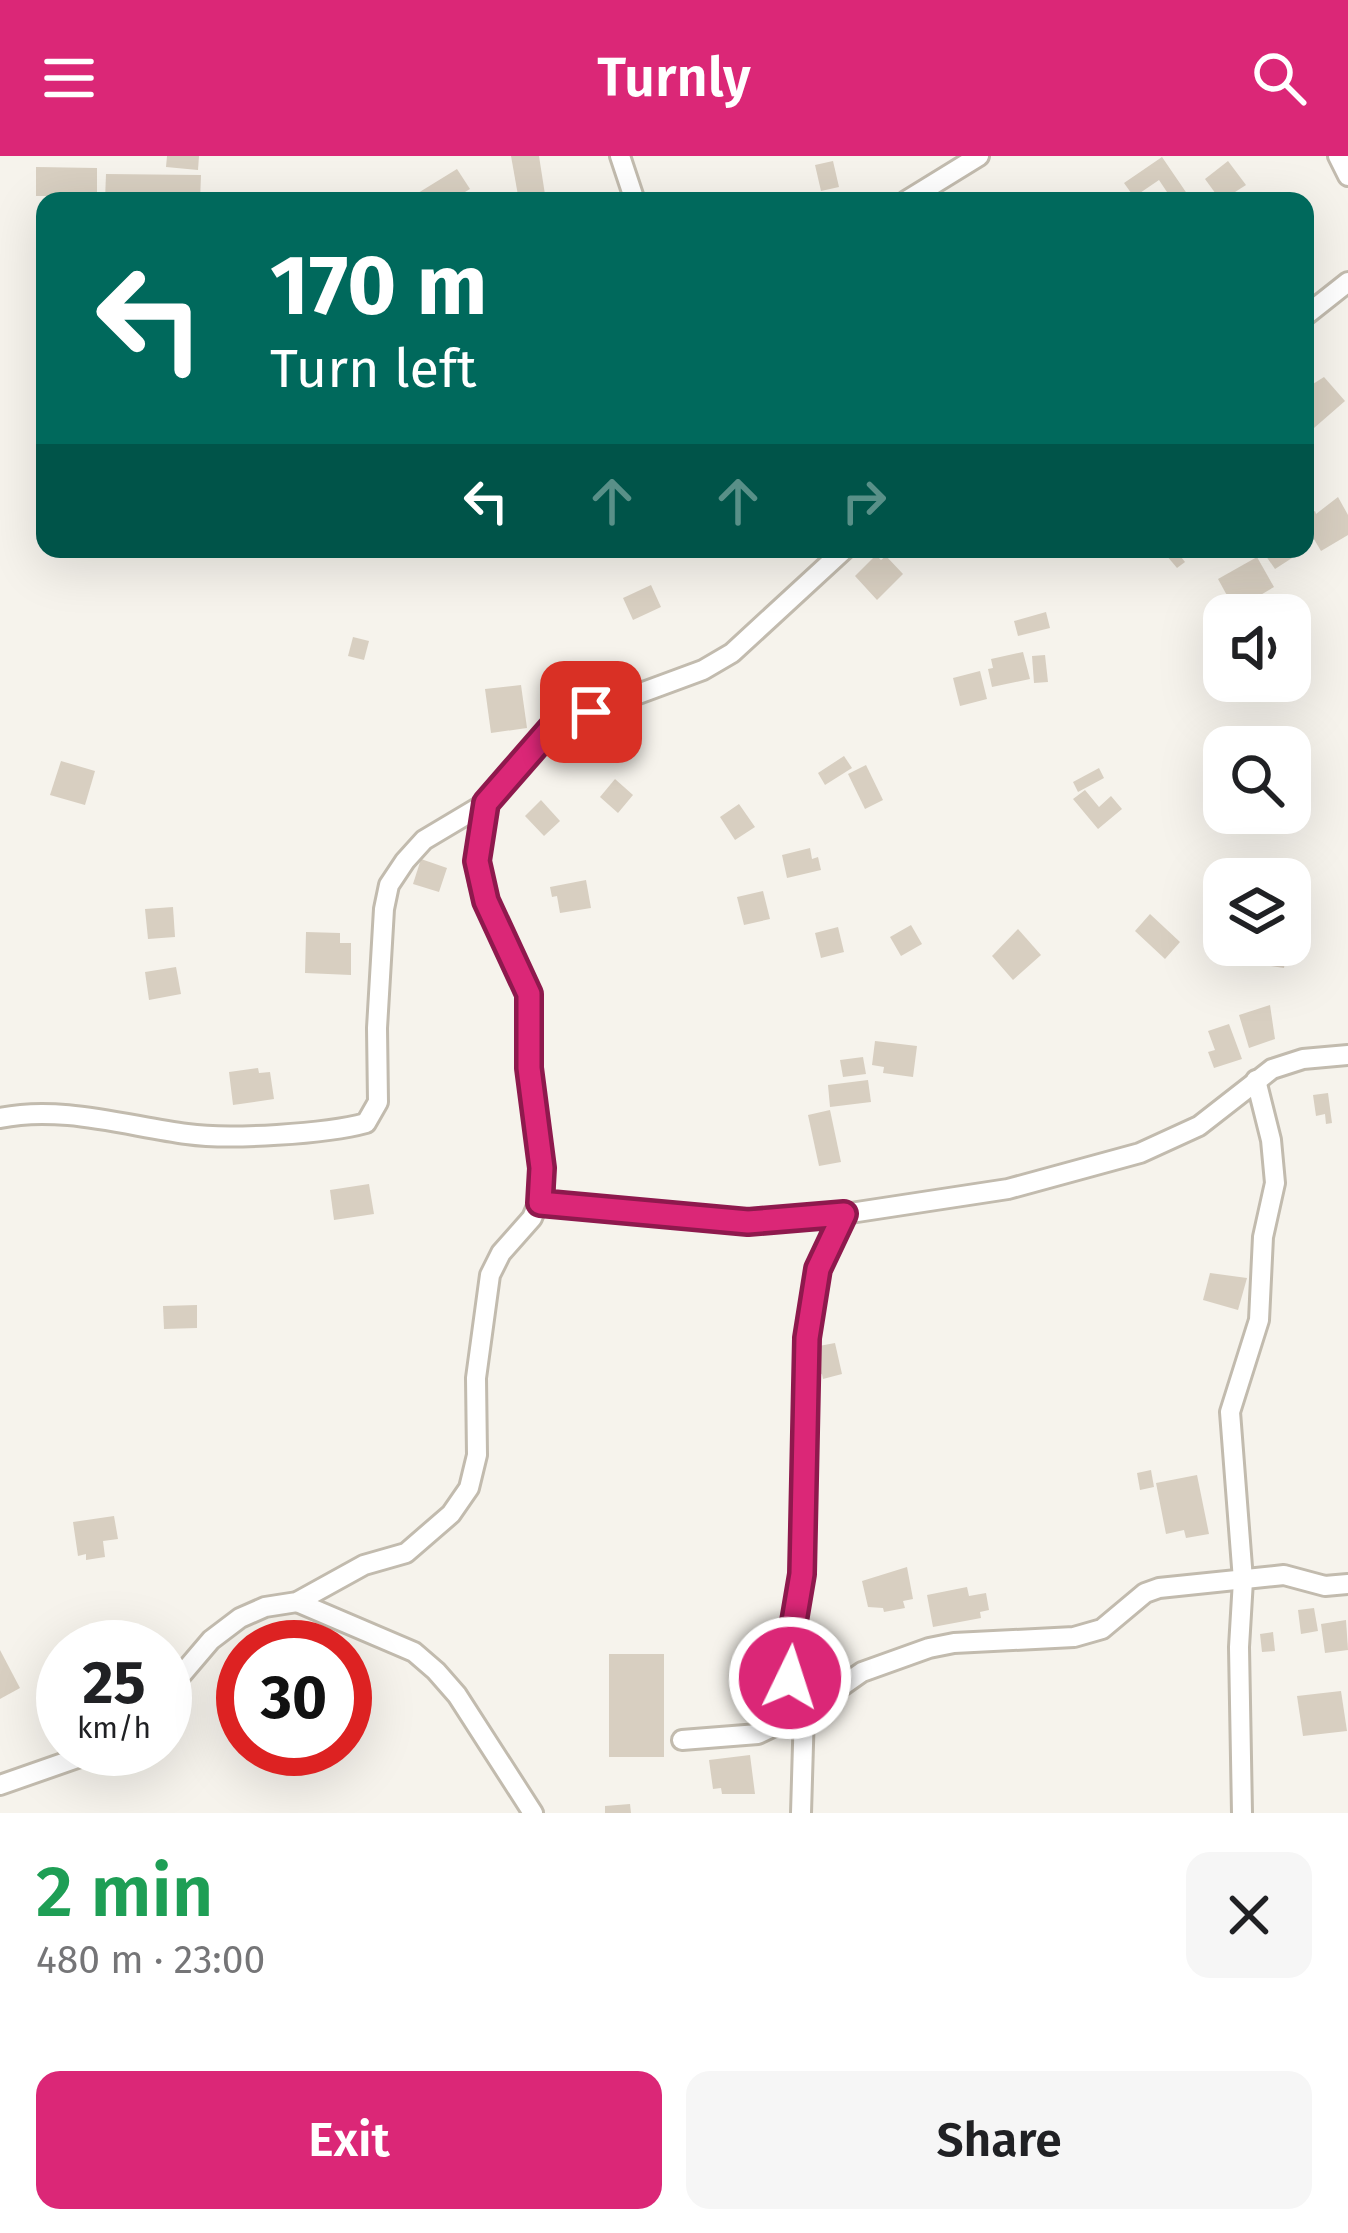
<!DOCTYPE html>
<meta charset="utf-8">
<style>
body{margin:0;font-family:"Fira Sans",sans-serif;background:#f6f6f6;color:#202124;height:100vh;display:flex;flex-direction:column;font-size:45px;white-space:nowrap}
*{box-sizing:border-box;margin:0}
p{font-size:39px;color:#757577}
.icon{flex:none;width:66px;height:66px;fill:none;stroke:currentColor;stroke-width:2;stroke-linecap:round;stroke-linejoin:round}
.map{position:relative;height:1657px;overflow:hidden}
.details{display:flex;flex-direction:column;background:#fff;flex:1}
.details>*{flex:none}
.banner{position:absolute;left:36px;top:36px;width:1278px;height:366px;border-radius:24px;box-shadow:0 12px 48px #0002;background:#00695c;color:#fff;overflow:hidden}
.tools{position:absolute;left:1203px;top:438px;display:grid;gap:24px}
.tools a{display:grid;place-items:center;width:108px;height:108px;border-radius:24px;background:#fff;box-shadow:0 12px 48px #0002;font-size:60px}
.speed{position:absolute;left:36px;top:1464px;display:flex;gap:24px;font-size:60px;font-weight:700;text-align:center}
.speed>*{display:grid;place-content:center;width:156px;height:156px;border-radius:50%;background:#fff;box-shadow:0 12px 48px #0002;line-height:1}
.speed small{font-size:30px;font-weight:400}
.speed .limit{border:18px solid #d22;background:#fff;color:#111}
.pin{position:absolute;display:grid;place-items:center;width:102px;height:102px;color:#fff;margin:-51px;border-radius:24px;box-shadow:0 6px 18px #0006}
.me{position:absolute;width:132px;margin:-66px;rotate:4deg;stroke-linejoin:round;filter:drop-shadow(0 0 9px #0008)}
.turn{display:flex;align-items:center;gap:42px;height:252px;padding:0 36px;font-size:54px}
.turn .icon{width:156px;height:156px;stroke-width:2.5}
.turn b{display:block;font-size:84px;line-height:102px}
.lanes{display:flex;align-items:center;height:114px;padding:0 36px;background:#0003;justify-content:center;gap:60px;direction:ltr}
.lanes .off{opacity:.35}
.round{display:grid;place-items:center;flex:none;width:126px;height:126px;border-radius:24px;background:#f6f6f6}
.overview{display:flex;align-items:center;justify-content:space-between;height:204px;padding:0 36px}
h1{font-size:72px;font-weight:600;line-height:90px;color:#1e9e55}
.primary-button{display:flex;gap:24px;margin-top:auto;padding:24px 36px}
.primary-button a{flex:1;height:138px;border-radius:24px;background:#db2777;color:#fff;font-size:48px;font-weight:600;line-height:138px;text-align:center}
.primary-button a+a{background:#f6f6f6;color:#202124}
header{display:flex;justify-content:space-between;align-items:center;height:156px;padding:0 36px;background:#db2777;color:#fff;font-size:54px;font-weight:600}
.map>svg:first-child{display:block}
</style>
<header><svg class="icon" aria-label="menu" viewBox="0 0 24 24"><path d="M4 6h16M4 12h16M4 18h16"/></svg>Turnly<svg class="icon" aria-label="search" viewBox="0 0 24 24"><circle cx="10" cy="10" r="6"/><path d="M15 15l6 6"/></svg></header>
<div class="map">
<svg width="1348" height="1657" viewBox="0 0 1348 1657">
<rect width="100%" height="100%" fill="#f6f3ec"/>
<g fill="#d8cfc1">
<path d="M167 0H199L198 14 166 11Z"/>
<path d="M511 0H539L546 45H519Z"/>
<path d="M1162 1 1192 45H1173L1159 24 1134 41 1124 27Z"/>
<path d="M833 5 839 31 821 35 815 9Z"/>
<path d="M1228 5 1246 29 1221 45 1205 23Z"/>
<path d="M36 11 97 12V40H36Z"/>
<path d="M457 13 470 33 450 45H405Z"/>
<path d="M106 18 201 19 200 45 105 44Z"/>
<path d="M1324 221 1345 245 1314 272 1305 262V233Z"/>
<path d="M1338 341 1348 359V379L1321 395 1305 368V360L1315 355 1316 358Z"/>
<path d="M1161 393H1175L1185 406 1177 412Z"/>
<path d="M1261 393H1306L1275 413Z"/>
<path d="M876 399 881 404 886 400 903 418 877 444 855 420Z"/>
<path d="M1257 401 1274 431 1235 454 1218 423Z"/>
<path d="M651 429 661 451 633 464 623 442Z"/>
<path d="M1046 456 1050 472 1018 480 1014 465Z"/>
<path d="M353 481 369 485 364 504 348 500Z"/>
<path d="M1023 496 1030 523 992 531 988 513 993 512 991 503Z"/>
<path d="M1045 499 1048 526 1034 527 1032 500Z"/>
<path d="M980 515 987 543 960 550 953 522Z"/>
<path d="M521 529 527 572 491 577 485 533Z"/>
<path d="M844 600 852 612 825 629 818 617Z"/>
<path d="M61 605 95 615 85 649 50 639Z"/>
<path d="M866 609 883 644 865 653 848 618Z"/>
<path d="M1099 612 1104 622 1078 636 1073 626Z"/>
<path d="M615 623 633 639 618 657 600 641Z"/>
<path d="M1085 634 1099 651 1111 640 1122 653 1098 673 1073 643Z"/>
<path d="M541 644 560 665 544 680 525 660Z"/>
<path d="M739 648 755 671 735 684 720 661Z"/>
<path d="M810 692 812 703 818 701 821 714 787 722 782 699Z"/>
<path d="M421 703 447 712 439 736 413 728Z"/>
<path d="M586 724 591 752 560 757 557 740 552 741 550 731Z"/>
<path d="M763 735 770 763 744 769 737 741Z"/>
<path d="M173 751 175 781 148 783 145 753Z"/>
<path d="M1150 758 1180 786 1165 803 1135 775Z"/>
<path d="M911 769 922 788 901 800 890 781Z"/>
<path d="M838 771 844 796 821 802 815 777Z"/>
<path d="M1018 773 1041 799 1013 824 992 800Z"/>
<path d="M306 776 340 777V787H351V819L305 817Z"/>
<path d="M1273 796 1286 798 1284 812 1271 810Z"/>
<path d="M176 811 181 838 149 844 145 816Z"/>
<path d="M1270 849 1275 883 1249 892 1239 859Z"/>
<path d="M1229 868 1242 903 1214 912 1208 896 1215 894 1208 875Z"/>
<path d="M875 885 917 890 913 921 883 917 884 911 872 909Z"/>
<path d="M863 901 866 918 843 921 840 904Z"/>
<path d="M258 912 259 917 270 916 274 943 233 949 229 916Z"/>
<path d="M868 924 871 946 830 951 828 929Z"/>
<path d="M1328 937 1332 967 1326 968 1325 958 1316 960 1313 939Z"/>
<path d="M830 954 841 1006 819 1010 808 959Z"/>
<path d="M369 1028 374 1058 334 1064 330 1034Z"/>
<path d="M1210 1117 1247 1122 1238 1154 1203 1144Z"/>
<path d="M197 1149V1172L164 1173 163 1150Z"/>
<path d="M835 1187 842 1218 823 1223 822 1218 812 1220 808 1201 821 1199 819 1190Z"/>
<path d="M1151 1314 1154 1331 1140 1334 1137 1317Z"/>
<path d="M1197 1319 1209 1378 1186 1382 1184 1374 1166 1378 1156 1327Z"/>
<path d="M114 1360 118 1383 103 1385 105 1401 86 1404V1398L78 1400 73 1366Z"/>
<path d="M907 1411 913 1443 903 1445 905 1452 884 1456 883 1452 868 1451 862 1425Z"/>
<path d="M967 1431 969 1440 986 1437 989 1454 980 1456 981 1462 933 1471 927 1439Z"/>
<path d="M1314 1452 1318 1475 1301 1478 1298 1454Z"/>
<path d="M1346 1464 1348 1494 1325 1497 1321 1468Z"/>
<path d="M1273 1476 1275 1495 1262 1496 1260 1478Z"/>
<path d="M0 1494 20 1532 0 1543Z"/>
<rect x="609" y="1498" width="55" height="103"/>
<path d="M1341 1535 1347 1575 1303 1580 1297 1540Z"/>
<path d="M750 1599 755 1638H722L721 1632 713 1633 709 1604Z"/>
<path d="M630 1648 631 1657H605V1650Z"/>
</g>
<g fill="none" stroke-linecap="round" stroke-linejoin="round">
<defs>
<g id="minor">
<path d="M620 0 635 45"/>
<path d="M1338 0 1348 20"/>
<path d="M906 45 979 0"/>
<path d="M1305 160 1348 126"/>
<path d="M0 962C60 949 127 970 187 978 229 984 326 978 366 967L378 946 377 872 384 753 389 729 405 705 424 684 486 647 554 569 703 514 732 497 845 393"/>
<path d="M540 1047 748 1066 844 1058 1008 1033 1140 997 1199 970 1272 913 1303 903 1348 899"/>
<path d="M297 1446 414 1496 436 1515 457 1539 533 1657"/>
<path d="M165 1538 211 1484 240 1462 265 1451 297 1446 364 1409 406 1397 451 1358 469 1332 477 1299 476 1222 490 1119 501 1097 532 1062 544 1033 529 912V838L479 727 477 705 486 647"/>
<path d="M782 1566 802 1418 807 1182 818 1113 844 1058"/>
<path d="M682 1584 758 1578 808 1554 862 1516 929 1492 954 1487 1074 1481 1102 1473 1145 1437 1159 1432 1284 1419 1325 1430 1348 1428"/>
<path d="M0 1629 103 1593"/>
<path d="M801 1657 804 1555"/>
<path d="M1242 1657 1239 1491 1243 1424 1230 1256 1259 1164 1263 1081 1275 1027 1271 984 1256 924"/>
</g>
</defs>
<use href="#minor" stroke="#c2bbae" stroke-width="24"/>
<use href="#minor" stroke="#fff" stroke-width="18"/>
</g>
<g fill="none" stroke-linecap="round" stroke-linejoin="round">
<defs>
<path id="route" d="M591 556 554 569 486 647 477 705 486 745 529 838V912L542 1012 540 1047 748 1066 844 1058 818 1113 807 1182 802 1418 791 1483 790 1522"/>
</defs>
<use href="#route" stroke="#8e194d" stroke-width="30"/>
<use href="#route" stroke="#db2777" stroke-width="21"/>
</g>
</svg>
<div class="tools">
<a><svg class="icon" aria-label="sound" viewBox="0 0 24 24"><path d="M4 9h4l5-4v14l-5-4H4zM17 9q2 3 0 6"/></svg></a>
<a><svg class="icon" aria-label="search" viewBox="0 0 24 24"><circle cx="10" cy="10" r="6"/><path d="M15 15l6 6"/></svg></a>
<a><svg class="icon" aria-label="layers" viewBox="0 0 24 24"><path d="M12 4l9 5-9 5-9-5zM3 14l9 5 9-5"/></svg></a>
</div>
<div class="speed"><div>25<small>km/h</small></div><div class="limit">30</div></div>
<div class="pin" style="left:591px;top:556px;background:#d93025"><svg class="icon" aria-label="arrive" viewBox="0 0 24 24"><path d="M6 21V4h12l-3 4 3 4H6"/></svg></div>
<svg class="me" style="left:790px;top:1522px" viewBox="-20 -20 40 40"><circle r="17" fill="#db2777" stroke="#fff" stroke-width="3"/><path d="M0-11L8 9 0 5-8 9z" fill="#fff"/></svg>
<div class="banner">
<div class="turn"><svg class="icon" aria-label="left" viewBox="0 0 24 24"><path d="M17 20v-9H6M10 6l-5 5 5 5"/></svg><div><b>170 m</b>Turn left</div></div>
<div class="lanes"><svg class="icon" aria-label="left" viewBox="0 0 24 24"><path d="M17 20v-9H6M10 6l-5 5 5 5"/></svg><svg class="icon off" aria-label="ahead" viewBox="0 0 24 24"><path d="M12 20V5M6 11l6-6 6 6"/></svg><svg class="icon off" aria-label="ahead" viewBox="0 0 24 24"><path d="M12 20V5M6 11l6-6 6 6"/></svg><svg class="icon off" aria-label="right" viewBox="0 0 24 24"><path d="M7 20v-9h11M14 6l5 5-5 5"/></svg></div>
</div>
</div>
<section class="details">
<div class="overview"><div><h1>2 min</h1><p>480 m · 23:00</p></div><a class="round"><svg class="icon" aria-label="close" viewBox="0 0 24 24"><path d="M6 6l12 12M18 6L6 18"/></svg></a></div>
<div class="primary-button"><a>Exit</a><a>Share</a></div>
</section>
